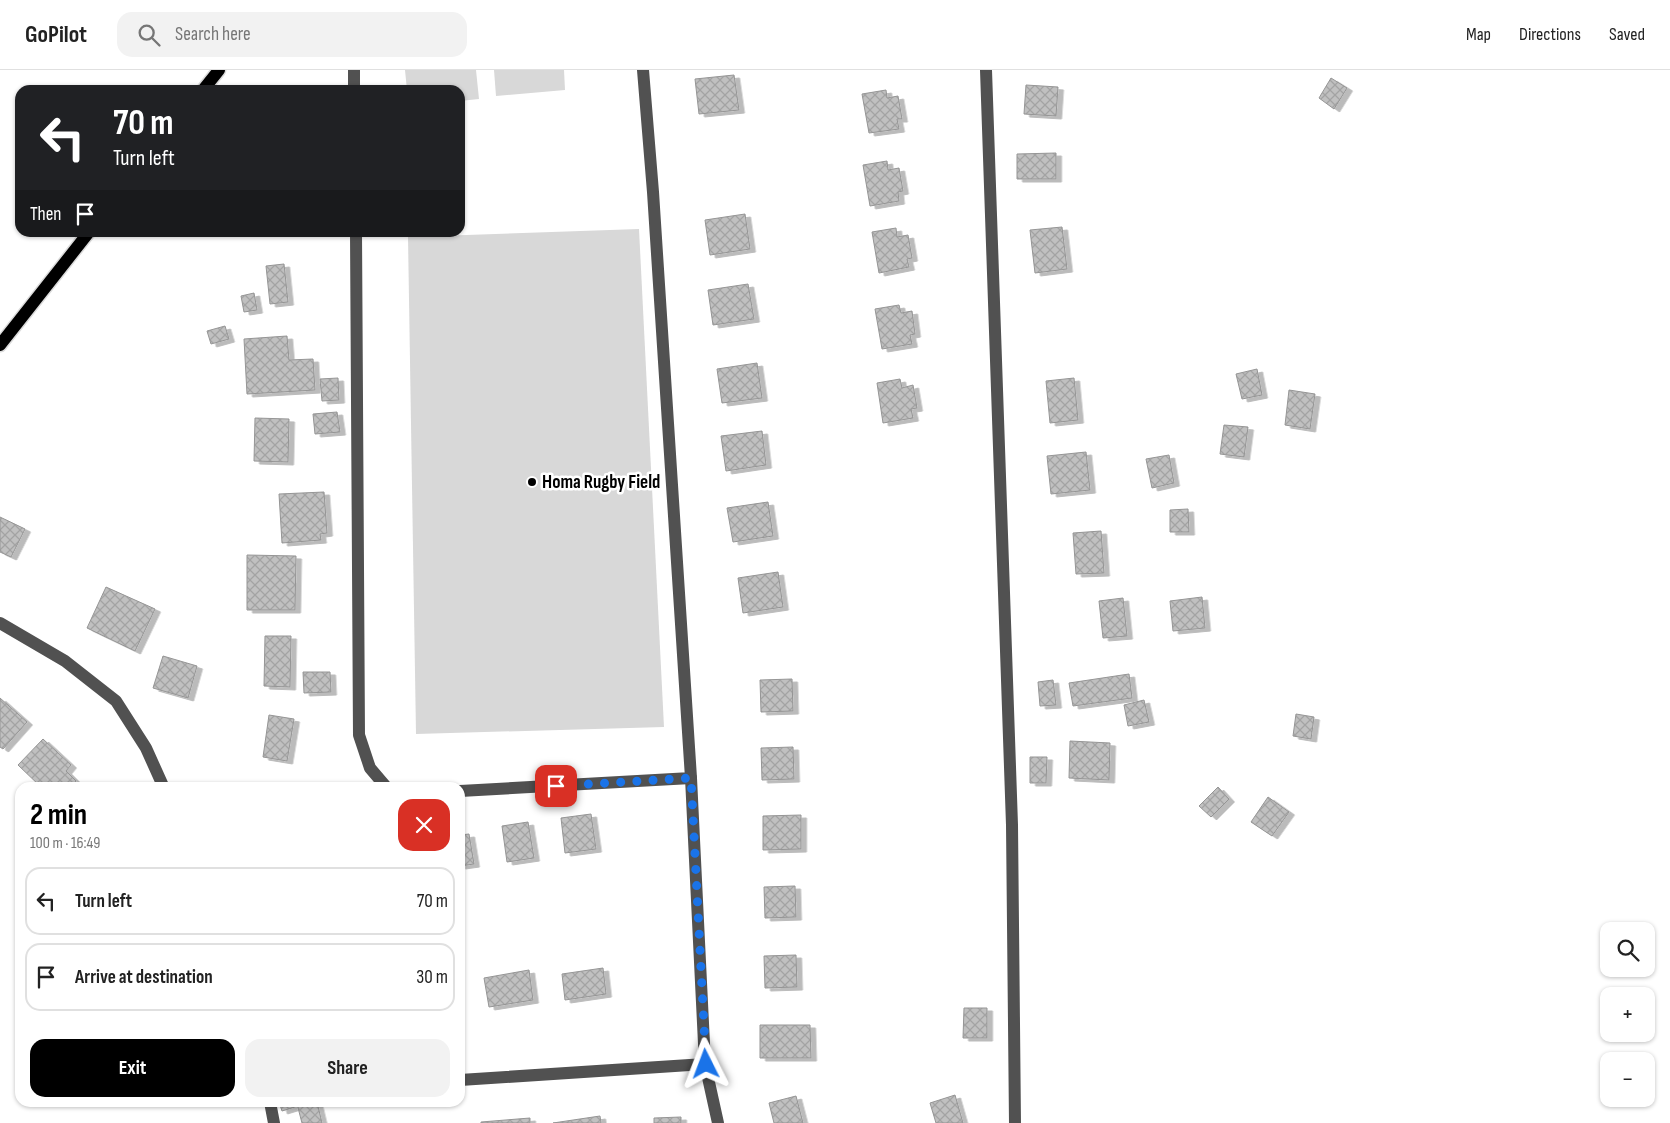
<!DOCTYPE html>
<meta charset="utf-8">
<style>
body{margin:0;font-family:"Sofia Sans Condensed",sans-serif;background:#f2f2f2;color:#222;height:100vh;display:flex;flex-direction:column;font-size:19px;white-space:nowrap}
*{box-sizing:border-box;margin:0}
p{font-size:16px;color:#767676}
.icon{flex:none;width:28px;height:28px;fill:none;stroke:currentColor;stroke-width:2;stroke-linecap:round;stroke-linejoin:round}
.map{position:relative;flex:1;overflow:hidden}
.panel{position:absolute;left:15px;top:712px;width:450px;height:325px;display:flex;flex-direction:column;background:#fff;border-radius:15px;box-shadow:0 1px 4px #0004}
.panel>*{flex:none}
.guide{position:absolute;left:15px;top:15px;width:450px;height:152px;border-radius:15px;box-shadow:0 1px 4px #0004;background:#202124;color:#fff;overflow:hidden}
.fabs{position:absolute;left:1600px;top:852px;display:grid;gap:10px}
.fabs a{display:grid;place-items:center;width:55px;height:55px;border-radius:10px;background:#fff;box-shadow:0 1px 4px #0004;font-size:25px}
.pin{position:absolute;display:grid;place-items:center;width:42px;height:42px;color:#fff;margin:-21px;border-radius:10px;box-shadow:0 2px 8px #0006}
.me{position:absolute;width:55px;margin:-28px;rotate:357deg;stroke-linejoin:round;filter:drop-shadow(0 0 4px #0008)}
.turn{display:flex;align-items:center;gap:18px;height:105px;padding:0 15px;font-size:22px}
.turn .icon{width:65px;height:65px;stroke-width:2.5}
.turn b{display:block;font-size:35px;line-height:42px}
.then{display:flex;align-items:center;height:48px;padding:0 15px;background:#0003;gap:10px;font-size:19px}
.round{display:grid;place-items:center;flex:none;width:52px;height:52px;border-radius:15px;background:#f2f2f2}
.headline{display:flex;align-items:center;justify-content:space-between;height:85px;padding:0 15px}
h1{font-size:30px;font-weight:700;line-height:38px;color:#000}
.action{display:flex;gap:10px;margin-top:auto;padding:10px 15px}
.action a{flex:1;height:58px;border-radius:15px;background:#000;color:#fff;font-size:20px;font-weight:700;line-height:58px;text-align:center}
.action a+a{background:#f2f2f2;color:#222}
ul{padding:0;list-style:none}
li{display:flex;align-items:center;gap:15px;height:68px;margin:0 10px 8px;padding:0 5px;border:2px solid #e0e0e0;border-radius:15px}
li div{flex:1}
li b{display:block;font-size:19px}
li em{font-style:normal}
header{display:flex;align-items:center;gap:30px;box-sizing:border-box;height:70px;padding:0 25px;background:#fff;border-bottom:1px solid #e0e0e0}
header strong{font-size:24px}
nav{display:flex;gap:28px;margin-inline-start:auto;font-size:18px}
.search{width:350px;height:45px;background:#f2f2f2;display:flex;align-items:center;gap:12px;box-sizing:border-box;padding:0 18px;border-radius:15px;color:#767676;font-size:19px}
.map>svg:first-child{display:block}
</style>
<header>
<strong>GoPilot</strong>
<div class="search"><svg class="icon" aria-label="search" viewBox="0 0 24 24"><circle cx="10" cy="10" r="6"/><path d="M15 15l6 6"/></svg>Search here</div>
<nav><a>Map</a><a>Directions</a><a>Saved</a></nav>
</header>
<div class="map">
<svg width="1670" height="1053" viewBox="0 0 1670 1053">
<defs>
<pattern id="building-cross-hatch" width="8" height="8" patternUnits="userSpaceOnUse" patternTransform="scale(1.25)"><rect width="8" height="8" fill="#c0c0c0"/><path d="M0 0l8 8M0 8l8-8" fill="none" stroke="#a3a3a3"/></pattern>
<filter id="shadow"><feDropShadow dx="5.5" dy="3" stdDeviation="0" flood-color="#0004"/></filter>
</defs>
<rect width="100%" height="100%" fill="#fff"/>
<g fill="#d8d8d8">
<path d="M405 0H476L479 29 460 31V20H407Z"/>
<path d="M494 0H564L565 20 496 26Z"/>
<path d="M639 159 664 657 416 664 408 167Z"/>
</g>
<g fill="url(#building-cross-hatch)" stroke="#959595" filter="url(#shadow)">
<path d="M734 5 739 40 699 44 695 9Z"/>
<path d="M1331 8 1347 18 1334 39 1319 28Z"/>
<path d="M1026 15 1058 17 1056 46 1024 44Z"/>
<path d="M886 20 887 28 898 26 902 49H897L899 59 869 63 862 24Z"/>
<path d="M1056 83V109H1017V84Z"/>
<path d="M887 91 888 100 899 98 903 121 898 122 899 131 870 136 863 95Z"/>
<path d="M745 144 750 179 710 185 705 150Z"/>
<path d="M1062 157 1067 199 1035 203 1030 160Z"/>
<path d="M896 158 897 167 908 165 912 188 907 189 909 197 879 203 872 162Z"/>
<path d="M284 194 288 232 270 234 266 196Z"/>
<path d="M748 214 754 249 713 255 708 220Z"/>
<path d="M254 223 257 240 244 242 241 226Z"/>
<path d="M899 235 901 243 912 241 915 264 910 265 912 274 882 279 875 239Z"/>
<path d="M225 256 229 269 211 274 207 261Z"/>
<path d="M287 266 289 290 313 289 315 320 247 324 244 269Z"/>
<path d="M757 293 762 328 722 333 717 299Z"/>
<path d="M1257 299 1262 325 1242 329 1236 304Z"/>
<path d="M338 308 339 330 322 331 320 309Z"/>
<path d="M1074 308 1078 350 1050 353 1046 311Z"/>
<path d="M900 309 902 318 913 315 917 338 911 339 913 348 883 353 877 313Z"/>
<path d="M1289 320 1315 324 1310 359 1285 355Z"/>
<path d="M337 342 340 362 315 364 313 344Z"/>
<path d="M255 348 289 349 288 392 254 391Z"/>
<path d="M1224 355 1248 357 1244 387 1220 384Z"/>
<path d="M762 361 766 395 726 401 721 366Z"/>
<path d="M1086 382 1090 420 1051 424 1047 386Z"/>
<path d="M1169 385 1174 413 1152 418 1146 389Z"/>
<path d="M324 422 327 463 320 464 321 470 282 473 279 424Z"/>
<path d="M768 432 773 466 733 472 727 438Z"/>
<path d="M1188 439 1189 462H1170V440Z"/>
<path d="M0 447 25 459 11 487 0 482Z"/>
<path d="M1101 461 1104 503 1076 504 1073 463Z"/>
<path d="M247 485 296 486 295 540H247Z"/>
<path d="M778 502 783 537 743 543 738 508Z"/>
<path d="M106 517 155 539 135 581 87 558Z"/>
<path d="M1202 527 1205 558 1173 561 1170 531Z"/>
<path d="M1123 528 1127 566 1103 568 1099 531Z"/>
<path d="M265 566H291L290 617 264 616Z"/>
<path d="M163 586 197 596 188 628 153 618Z"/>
<path d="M303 602H330L331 622 304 623Z"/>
<path d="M1129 604 1132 628 1073 636 1069 613Z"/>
<path d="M792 609 793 641 761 642 760 610Z"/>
<path d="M1053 610 1056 635 1040 636 1038 612Z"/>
<path d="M0 628 27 652 3 679 0 677Z"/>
<path d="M1144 630 1149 652 1128 656 1124 635Z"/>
<path d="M1296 644 1314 647 1311 669 1293 666Z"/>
<path d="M269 645 294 649 287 691 263 687Z"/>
<path d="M43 669 71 695 66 701 76 711 70 718H42L18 695Z"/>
<path d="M1070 671 1110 673 1109 710 1069 708Z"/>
<path d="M793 677 794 709 762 710 761 678Z"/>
<path d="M1030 687H1047L1046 713H1030Z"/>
<path d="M1218 717 1229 729 1211 747 1199 736Z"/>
<path d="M1268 727 1289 742 1272 766 1251 752Z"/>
<path d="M591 744 596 779 565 783 561 748Z"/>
<path d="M801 745V779L763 780V746Z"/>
<path d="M528 752 534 788 507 792 502 756Z"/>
<path d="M469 764 474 794 460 796V765Z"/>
<path d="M795 816 796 847 765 848 764 817Z"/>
<path d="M796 885 797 917 765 918 764 886Z"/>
<path d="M603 898 606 924 565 930 562 904Z"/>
<path d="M529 900 533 930 489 937 484 908Z"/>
<path d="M964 938H987V968H963Z"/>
<path d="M760 955H810L811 988H760Z"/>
<path d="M955 1025 963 1053H936L930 1033Z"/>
<path d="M796 1026 803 1053H774L769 1033Z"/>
<path d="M279 1032H294L295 1037 282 1041Z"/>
<path d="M304 1032H317L322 1053H302L297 1034Z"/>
<path d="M600 1046 601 1053H553Z"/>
<path d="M681 1047V1053H654V1048Z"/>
<path d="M530 1048V1053H481V1052Z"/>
</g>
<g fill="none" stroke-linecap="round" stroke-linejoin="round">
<defs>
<g id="major">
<path d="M203 20 219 0"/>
<path d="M0 275 89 162"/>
</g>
</defs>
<use href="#major" stroke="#dbdbdb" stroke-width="15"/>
<g stroke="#515151" stroke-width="12">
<path d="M354 0V20"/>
<path d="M986 0 1012 755 1015 1053"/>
<path d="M356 162 359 665 370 698 387 718"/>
<path d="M0 553 65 591 116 631 146 678 164 718"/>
<path d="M691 708 705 994 718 1053"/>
<path d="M460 721 691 708 653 122 643 0"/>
<path d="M460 1010 705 994"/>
<path d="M270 1032 274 1053"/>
</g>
<use href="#major" stroke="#000" stroke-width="12"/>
</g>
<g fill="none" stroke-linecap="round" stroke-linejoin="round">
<path stroke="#1a73e8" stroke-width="9" stroke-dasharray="0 16.2" d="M556 716 691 708 706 994"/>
</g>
<circle fill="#000" stroke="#fff" stroke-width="2" cx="532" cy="412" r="5"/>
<g text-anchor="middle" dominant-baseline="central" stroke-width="5" stroke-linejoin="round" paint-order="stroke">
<g font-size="19" font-weight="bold" fill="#000" stroke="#fff" text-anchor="start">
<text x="542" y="412">Homa Rugby Field</text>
</g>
</g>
</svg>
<div class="fabs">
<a><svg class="icon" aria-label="search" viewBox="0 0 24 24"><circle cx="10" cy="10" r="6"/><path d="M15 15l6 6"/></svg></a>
<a>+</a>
<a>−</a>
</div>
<div class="pin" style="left:556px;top:716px;background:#d93025"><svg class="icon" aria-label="arrive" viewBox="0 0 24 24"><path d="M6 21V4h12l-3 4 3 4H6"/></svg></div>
<svg class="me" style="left:706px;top:994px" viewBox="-20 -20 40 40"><path d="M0-17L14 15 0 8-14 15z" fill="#1a73e8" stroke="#fff" stroke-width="4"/></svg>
<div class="guide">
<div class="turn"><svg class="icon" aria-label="left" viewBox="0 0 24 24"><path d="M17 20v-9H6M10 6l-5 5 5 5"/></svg><div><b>70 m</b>Turn left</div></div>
<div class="then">Then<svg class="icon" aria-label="arrive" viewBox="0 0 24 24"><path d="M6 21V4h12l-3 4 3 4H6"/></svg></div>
</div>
<section class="panel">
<div class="headline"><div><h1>2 min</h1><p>100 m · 16:49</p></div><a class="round" style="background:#d93025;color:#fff"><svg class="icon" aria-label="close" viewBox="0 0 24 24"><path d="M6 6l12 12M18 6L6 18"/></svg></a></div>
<ul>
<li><svg class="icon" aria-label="left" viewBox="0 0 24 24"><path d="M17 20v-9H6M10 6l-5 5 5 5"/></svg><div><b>Turn left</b></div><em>70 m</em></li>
<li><svg class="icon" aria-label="arrive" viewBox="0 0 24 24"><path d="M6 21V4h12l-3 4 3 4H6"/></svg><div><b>Arrive at destination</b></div><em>30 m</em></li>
</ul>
<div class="action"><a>Exit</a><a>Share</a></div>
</section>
</div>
